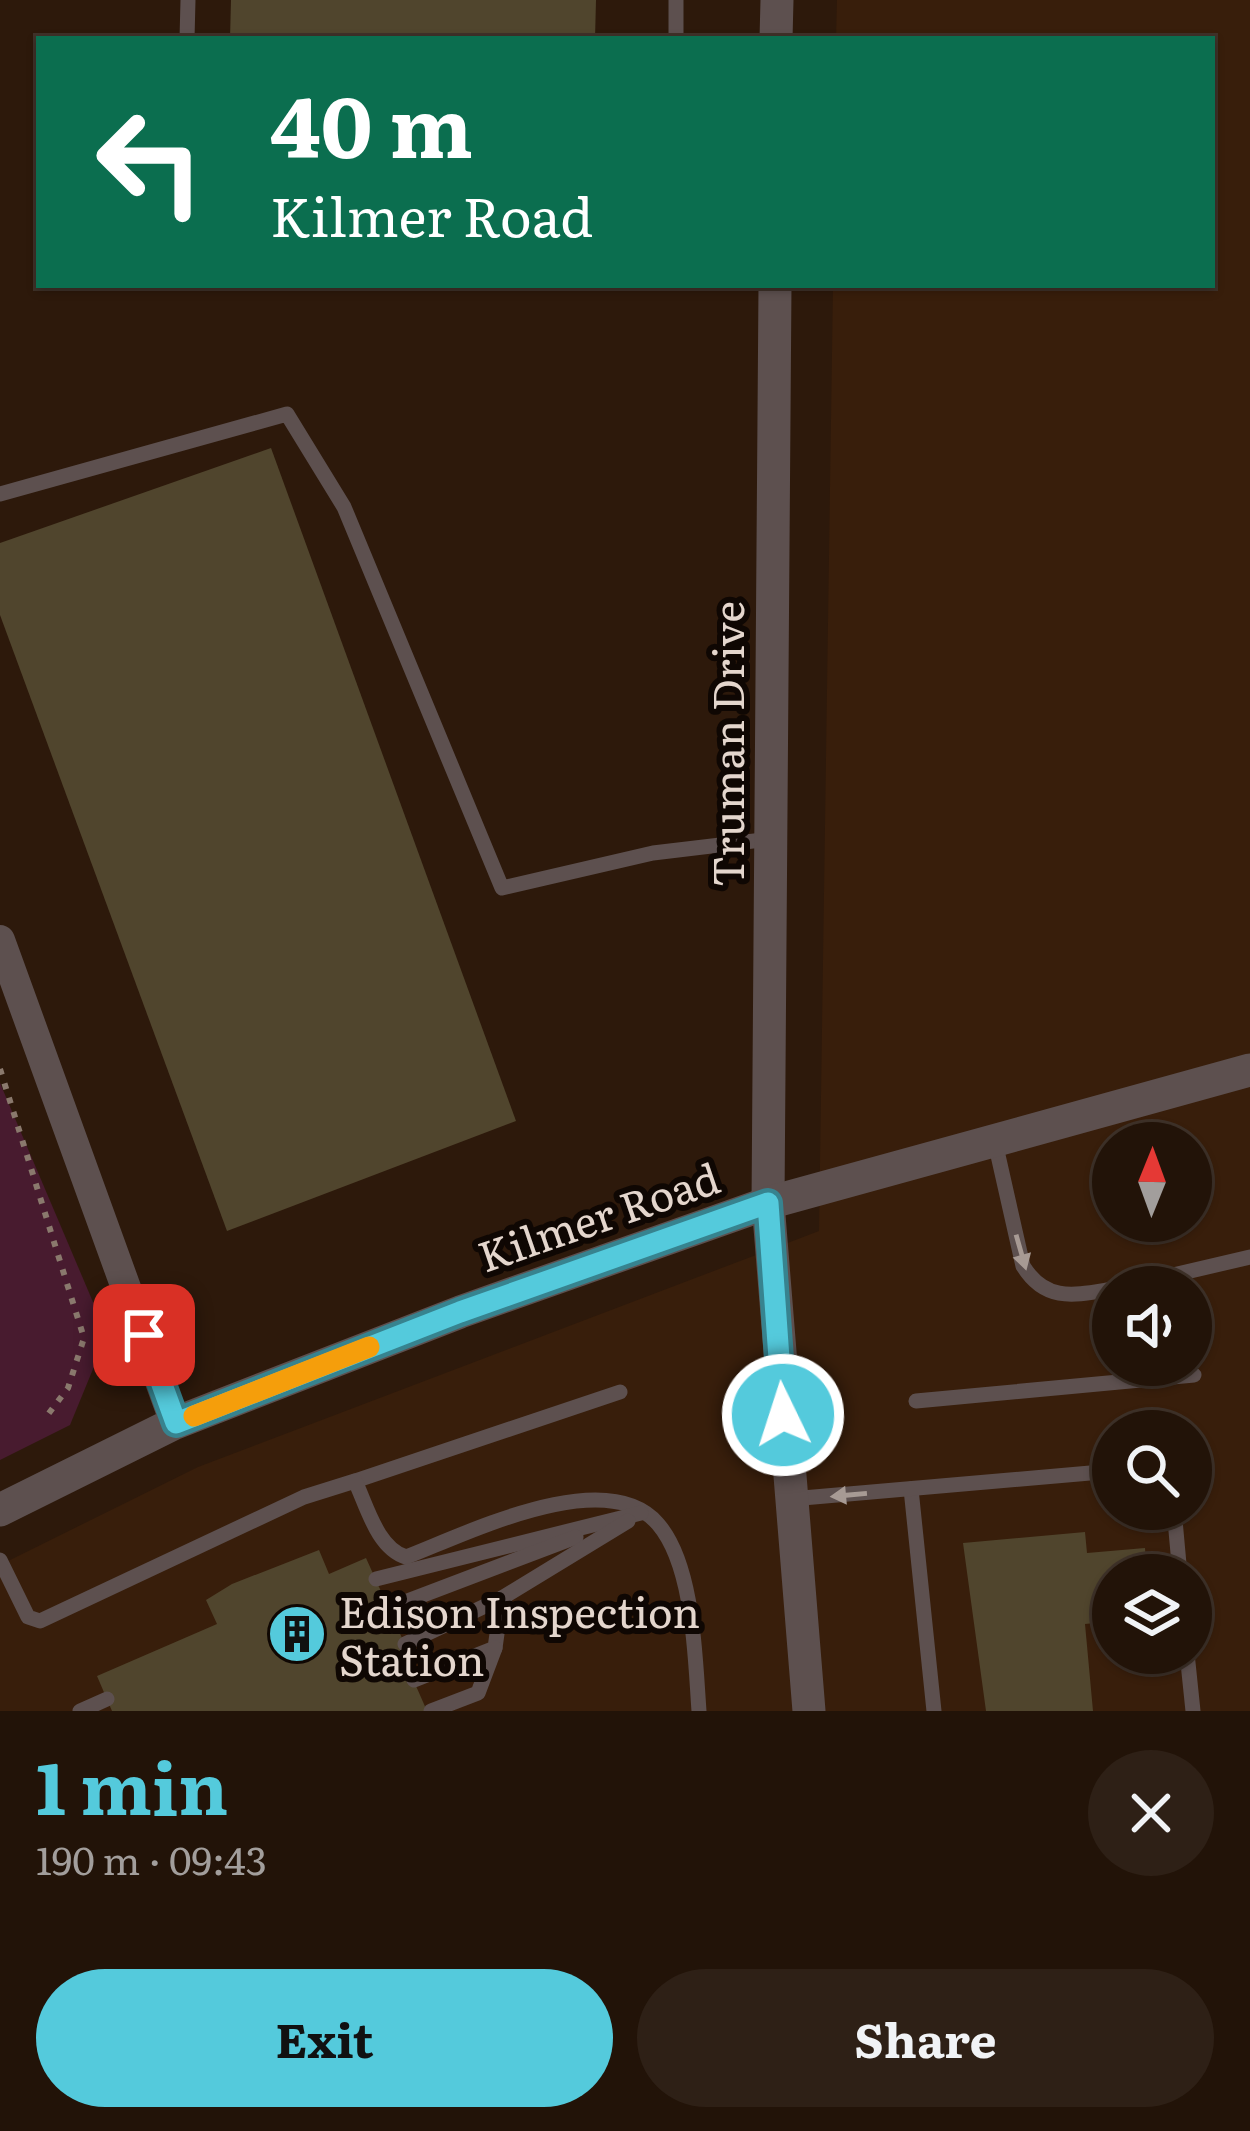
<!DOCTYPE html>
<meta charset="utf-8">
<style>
body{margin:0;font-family:Literata,serif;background:#2e2016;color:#f1f3f6;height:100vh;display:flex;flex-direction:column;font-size:45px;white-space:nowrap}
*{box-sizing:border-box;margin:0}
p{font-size:39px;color:#a29e9c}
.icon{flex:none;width:66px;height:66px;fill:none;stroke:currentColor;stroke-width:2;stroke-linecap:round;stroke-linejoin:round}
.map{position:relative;height:1711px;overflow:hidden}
.side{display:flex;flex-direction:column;background:#221308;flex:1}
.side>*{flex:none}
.guide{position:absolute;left:36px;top:36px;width:1179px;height:252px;border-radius:0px;box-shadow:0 3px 9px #0004,0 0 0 3px #3f3229;background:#0b6e4f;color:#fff;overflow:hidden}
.needle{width:78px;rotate:1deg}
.controls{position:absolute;left:1092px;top:1122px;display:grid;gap:24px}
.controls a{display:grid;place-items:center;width:120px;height:120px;border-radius:50%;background:#221308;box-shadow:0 3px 9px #0004,0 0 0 3px #3f3229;font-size:60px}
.pin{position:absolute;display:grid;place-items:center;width:102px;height:102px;color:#fff;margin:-51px;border-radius:24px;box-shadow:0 6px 18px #0006}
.me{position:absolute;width:132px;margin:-66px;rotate:356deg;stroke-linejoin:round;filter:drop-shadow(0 0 9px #0008)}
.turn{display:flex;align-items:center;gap:42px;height:252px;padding:0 36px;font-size:54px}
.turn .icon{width:156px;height:156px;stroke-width:2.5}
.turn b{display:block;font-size:84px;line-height:102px}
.round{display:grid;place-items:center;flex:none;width:126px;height:126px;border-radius:63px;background:#2e2016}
.head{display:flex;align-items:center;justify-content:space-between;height:204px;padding:0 36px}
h1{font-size:72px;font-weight:700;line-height:90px;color:#54cadc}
.cta{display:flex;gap:24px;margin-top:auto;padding:24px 36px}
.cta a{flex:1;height:138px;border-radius:72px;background:#54cadc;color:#111;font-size:48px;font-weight:700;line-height:138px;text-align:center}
.cta a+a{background:#2e2016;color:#f1f3f6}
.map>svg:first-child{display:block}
</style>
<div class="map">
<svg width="1250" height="1711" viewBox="0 0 1250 1711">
<rect width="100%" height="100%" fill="#2d190b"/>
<path fill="#381e0b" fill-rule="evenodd" d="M837 0H1250V1711H0V1565L198 1467 819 1231 833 285H1212V39H836ZM1113 1143H1191V1221H1113ZM1113 1287H1191V1365H1113ZM1113 1431H1191V1509H1113ZM1113 1575H1191V1653H1113Z"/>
<path fill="#481b2f" d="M0 1083 107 1335 70 1425 0 1460Z"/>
<g fill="#50452d">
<path d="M231 0H596L595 39H230Z"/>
<path d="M271 448 516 1121 227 1231 0 615V543Z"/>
<path d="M1085 1532 1087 1553 1145 1548 1147 1575H1113V1614L1094 1616 1095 1623 1085 1624 1093 1711H986L963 1543Z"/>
<path d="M319 1550 329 1574 366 1558 415 1667 409 1670 427 1711H112L97 1676 217 1624 206 1600 232 1584Z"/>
</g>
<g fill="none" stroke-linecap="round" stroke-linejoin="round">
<path stroke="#8a796d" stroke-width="6" stroke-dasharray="6 9" stroke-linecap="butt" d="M0 1069 84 1338 68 1388 46 1417"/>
<g stroke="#5d504f" stroke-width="15">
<path d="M676 0V39"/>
<path d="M187 39 188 0"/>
<path d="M0 494 287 414 344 507 502 888 653 853 770 839"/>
<path d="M995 1142 1023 1266C1046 1303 1075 1295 1113 1289"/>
<path d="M1122 1287 1250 1257"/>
<path d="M916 1401 1194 1375"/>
<path d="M355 1481 620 1392"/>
<path d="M911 1489 934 1711"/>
<path d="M791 1499 1113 1471"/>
<path d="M1174 1509 1180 1575"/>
<path d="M0 1560 28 1617 40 1621 304 1497 355 1481C367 1506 377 1548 406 1557 464 1535 606 1463 658 1524 694 1566 695 1658 699 1711"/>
<path d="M376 1579 641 1513"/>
<path d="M389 1608 576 1537"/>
<path d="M405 1644 502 1598 628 1521"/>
<path d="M1187 1653 1193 1711"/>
<path d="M414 1680 495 1648 502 1598"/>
<path d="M80 1711 107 1699"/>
<path d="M431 1711 478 1693 495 1648"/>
</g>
<path stroke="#5d504f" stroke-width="30" d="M0 940 175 1423"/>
<g stroke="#5d504f" stroke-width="33">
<path d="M776 39 777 0"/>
<path d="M775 285 768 1203 809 1711"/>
<path d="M0 1510 175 1423 460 1312 768 1203 1250 1070"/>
</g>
</g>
<defs><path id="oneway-solid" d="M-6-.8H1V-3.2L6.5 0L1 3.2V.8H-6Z" transform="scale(3)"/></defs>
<g fill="#a79a94">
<use href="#oneway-solid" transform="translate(1021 1252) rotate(74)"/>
<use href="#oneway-solid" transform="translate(849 1495) rotate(175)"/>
</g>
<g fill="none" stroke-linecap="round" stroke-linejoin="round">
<defs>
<path id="route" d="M144 1335 176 1423 460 1312 768 1203 783 1415"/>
</defs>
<use href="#route" stroke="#37838f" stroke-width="30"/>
<use href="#route" stroke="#54cadc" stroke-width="21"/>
<path stroke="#f59e0b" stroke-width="21" d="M194 1416 369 1347"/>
</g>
<defs>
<symbol id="building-disc" viewBox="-11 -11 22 22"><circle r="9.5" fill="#54cadc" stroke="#0f0703"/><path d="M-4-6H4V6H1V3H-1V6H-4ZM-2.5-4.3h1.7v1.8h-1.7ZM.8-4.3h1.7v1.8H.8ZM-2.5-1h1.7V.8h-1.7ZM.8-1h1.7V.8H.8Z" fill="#111"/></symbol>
</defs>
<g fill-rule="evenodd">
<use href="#building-disc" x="264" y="1601" width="66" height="66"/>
</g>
<g text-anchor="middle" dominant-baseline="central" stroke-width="12" stroke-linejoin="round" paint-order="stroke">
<g font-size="42" fill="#e4d6cd" stroke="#0f0703">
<text transform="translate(726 744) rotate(-90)">Truman Drive</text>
<text transform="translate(598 1215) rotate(-19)">Kilmer Road</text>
</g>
<g font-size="42" fill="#e4d6cd" stroke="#0f0703" text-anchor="start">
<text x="339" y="1610">Edison Inspection<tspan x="339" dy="48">Station</tspan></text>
</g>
</g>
</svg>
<div class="controls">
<a><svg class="needle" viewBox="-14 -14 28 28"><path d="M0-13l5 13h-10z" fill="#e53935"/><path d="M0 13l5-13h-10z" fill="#a29e9c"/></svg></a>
<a><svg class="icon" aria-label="sound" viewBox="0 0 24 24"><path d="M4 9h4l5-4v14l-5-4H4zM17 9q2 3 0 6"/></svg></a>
<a><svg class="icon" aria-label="search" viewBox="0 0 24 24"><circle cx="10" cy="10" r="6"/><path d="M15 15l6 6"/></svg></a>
<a><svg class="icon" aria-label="layers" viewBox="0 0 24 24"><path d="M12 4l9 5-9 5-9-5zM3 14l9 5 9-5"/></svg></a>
</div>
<div class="pin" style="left:144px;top:1335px;background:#d93025"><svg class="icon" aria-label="arrive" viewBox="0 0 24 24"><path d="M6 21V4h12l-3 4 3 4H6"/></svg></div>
<svg class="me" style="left:783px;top:1415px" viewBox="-20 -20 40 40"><circle r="17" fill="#54cadc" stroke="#fff" stroke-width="3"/><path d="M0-11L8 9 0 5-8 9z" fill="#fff"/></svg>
<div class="guide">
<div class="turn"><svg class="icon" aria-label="left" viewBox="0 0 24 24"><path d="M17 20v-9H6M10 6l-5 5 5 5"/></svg><div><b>40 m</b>Kilmer Road</div></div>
</div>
</div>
<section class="side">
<div class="head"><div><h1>1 min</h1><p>190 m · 09:43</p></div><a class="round"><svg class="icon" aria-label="close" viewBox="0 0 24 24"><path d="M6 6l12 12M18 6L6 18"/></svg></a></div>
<div class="cta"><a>Exit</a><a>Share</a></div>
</section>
